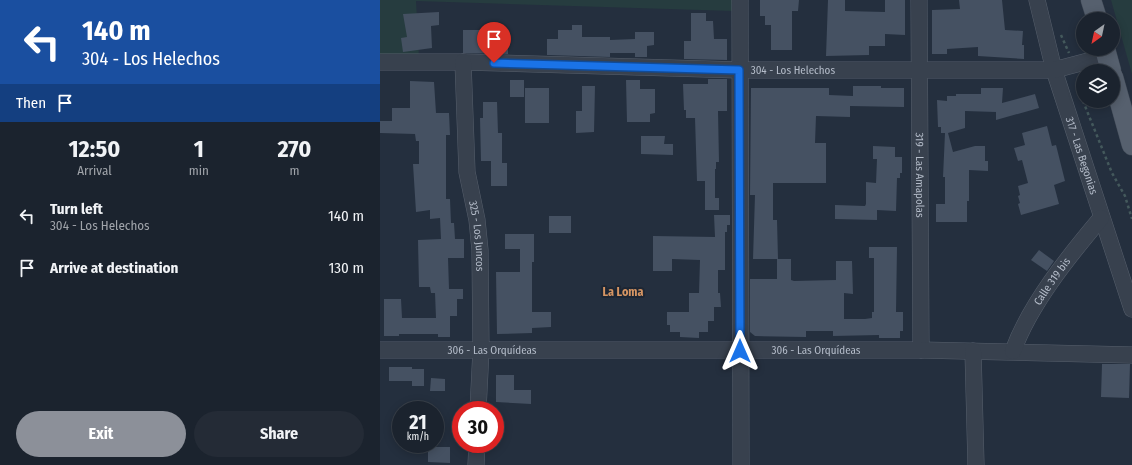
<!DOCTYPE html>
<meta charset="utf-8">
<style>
body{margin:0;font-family:"Fira Sans Condensed",sans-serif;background:#242b36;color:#f1f3f6;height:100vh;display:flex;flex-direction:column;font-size:15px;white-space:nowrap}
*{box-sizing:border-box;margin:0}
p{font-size:13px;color:#a0a4aa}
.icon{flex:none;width:22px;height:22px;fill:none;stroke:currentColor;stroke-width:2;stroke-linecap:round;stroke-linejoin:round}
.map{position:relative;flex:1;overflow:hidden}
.sheet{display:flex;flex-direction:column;background:#1b232e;width:380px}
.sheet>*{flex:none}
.top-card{background:#1a4fa0;color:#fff;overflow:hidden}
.needle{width:26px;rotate:213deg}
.buttons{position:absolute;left:696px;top:12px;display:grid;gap:8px}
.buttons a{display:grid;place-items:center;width:44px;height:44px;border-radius:50%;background:#1b232e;box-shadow:0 2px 10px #0003,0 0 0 1px #39404a;font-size:20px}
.speed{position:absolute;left:12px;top:401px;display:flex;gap:8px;font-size:20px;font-weight:700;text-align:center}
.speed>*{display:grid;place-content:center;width:52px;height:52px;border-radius:50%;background:#1b232e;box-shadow:0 2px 10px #0003,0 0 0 1px #39404a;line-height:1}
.speed small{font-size:10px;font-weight:400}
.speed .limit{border:6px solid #d22;background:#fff;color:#111}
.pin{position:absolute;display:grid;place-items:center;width:34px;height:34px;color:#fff;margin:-41px -17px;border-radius:50% 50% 50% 0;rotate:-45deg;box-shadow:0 0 4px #0007}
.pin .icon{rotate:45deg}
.me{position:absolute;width:44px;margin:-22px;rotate:0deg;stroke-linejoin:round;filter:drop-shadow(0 0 3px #0008)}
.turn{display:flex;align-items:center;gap:14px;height:84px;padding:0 16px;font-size:18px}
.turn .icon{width:52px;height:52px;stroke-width:2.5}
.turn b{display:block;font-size:28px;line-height:34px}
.then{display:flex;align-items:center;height:38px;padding:0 16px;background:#0003;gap:8px;font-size:15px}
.eta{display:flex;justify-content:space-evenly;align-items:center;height:68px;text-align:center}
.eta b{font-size:24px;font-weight:700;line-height:28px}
.primary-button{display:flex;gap:8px;margin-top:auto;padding:8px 16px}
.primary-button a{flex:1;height:46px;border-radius:24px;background:#8c9099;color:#fff;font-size:16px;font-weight:700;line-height:46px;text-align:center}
.primary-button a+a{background:#242b36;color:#f1f3f6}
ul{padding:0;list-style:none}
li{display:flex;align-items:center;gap:12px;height:52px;padding:0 16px}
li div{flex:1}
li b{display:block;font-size:15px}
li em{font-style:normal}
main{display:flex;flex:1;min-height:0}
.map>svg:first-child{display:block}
</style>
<main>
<section class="sheet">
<div class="top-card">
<div class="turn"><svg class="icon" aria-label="left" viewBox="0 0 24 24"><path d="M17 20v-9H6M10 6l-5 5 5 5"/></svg><div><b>140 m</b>304 - Los Helechos</div></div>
<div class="then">Then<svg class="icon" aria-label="arrive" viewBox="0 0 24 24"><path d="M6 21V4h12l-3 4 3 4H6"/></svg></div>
</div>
<div class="eta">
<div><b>12:50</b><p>Arrival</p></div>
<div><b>1</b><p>min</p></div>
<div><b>270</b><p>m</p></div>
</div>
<ul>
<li><svg class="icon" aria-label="left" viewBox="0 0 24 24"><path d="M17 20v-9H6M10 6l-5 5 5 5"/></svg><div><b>Turn left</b><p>304 - Los Helechos</p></div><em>140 m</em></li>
<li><svg class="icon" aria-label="arrive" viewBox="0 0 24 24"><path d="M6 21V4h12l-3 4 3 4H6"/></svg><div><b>Arrive at destination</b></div><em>130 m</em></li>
</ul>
<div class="primary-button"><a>Exit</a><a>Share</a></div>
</section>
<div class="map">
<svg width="752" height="465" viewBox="0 0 752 465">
<rect width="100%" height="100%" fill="#242f3e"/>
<g fill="#263c3f">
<path d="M0 0H354L353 11 36 1 39 58 0 56Z"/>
<path d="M731 0H752V74Z"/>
</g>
<g fill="#455162">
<path d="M380 0H419L418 11H412V50H391V25H385V16H380Z"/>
<path d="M448 0H465V11L505 12V0H525V35L505 34V46H489V55L446 56Z"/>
<path d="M579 0H622L625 30 643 31 642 45H644V59L598 56V47L567 49V54H552V10L580 9Z"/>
<path d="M59 12V25L51 26 52 48 23 52 21 38 27 37 23 14Z"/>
<path d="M311 13H326V21H333L334 39H347V60L304 59V41H311Z"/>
<path d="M192 25H202V37H230V40L255 39V32H274V45L267 46V57H255V53H230V57L167 55V39H178V30H192Z"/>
<path d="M83 30H101V38L128 39V54L83 53Z"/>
<path d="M328 79H347V111H338L339 162H336V169H335V198H339V210H325V181H317L315 118H306V110H304L303 84H328Z"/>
<rect x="130" y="80" width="14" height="17"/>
<path d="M246 80H260V89H275V113L270 114V122H247Z"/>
<path d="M30 81 54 82 56 113H69L70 135H66V199H70L71 223H74L75 239H84V258H68L69 289H83V299H77V316H70V337H58V334H19V336H4V299H21L22 318H56L55 293H51L50 287H39L38 240 61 239 60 218 50 219V210L36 212 33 164H39V141H36L35 134 0 133V121H12V108H30Z"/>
<path d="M202 86H215L214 132 196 133V111H202Z"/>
<path d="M473 86H501V88H524V107L470 106V117L436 116 435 143H446V183H393V220H397L398 259H411V280L414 281 456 280V261H472L473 294 464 293V319H485L492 318V312H494V258H489V247H517L516 312H523V331H520V338H499V335L453 336V331H426V337L375 336 370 332V279H397V259H373L375 195H370L371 88H449V95L473 96Z"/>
<rect x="145" y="88" width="24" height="35"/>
<path d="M601 88H623L622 103 655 94 659 108 616 120V112L585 111V128L568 133 573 152 595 146H605V161H608V171L589 170V201H587V222H556V204H565V177H563L565 133H561V127H558L557 100 567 101V96H576V94H601Z"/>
<path d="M103 102H117L118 133H122V163H127V186H111V161H101L100 118H103Z"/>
<path d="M667 126 672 146 676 145 685 181 674 185 679 204 641 215 638 204 640 203 638 196 640 195 638 186 648 183 642 160 638 161 634 148 645 145 642 133Z"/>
<path d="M261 136H285L284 144H293V155L261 154Z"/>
<path d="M493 146 515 147V157H522V173H520V178H517L516 211 497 210V220L455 219V205L485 206 486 204V182L496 183 497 159H493Z"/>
<path d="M334 215H350V225H347V232H345V270H338V293H340L341 307H334V321H328V332H319V338L300 337V332H290V325H287V312H309V293H319L320 260 292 259V271H273V236L335 237Z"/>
<rect x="169" y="216" width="22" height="17"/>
<path d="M125 234H154V262H152V312H171V327L152 328V333L117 334 116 272H140V249H125Z"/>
<path d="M659 250 674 261 667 271 651 260Z"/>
<path d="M722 364H750L749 398 721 397Z"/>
<path d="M9 367H32V369H44V386H32V381H9Z"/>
<path d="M116 375H134V390H151V404L116 402Z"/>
<path d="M51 378 65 379V391H50Z"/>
<path d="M48 447H70V463L48 462Z"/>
</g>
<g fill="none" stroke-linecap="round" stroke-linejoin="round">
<defs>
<g id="minor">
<path d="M360 0 361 465"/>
<path id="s1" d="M539 0 541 350"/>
<path id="s2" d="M657 0 674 70 752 309"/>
<path id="s3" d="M0 62H83L359 70H674L727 56"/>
<path id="s4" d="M83 62 87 172 97 220 100 250 101 350 98 410"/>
<path id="s5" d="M0 350H541L752 355"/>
<path d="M593 351 596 465"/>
<path id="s6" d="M633 351C650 304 689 256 721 218"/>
<path d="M96 465 97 444"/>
</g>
<g id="major">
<path d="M711 0 717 19"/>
<path d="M725 49 731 71"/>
<path d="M733 77 752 145"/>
</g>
</defs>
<use href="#minor" stroke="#565f6c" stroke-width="17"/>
<use href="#major" stroke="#414a57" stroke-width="21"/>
<g stroke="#44595c" stroke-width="2.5" stroke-dasharray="3 3" stroke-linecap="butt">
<path d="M681 35 689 53"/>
<path d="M698 78 703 100"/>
<path d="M703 101 732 173 745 196 752 219"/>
</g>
<use href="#minor" stroke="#38414e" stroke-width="16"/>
<use href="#major" stroke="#56606e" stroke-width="20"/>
</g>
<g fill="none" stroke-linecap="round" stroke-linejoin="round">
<defs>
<path id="route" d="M114 63 359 70 360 351"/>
</defs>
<use href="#route" stroke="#114b97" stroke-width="10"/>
<use href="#route" stroke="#1a73e8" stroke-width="7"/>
</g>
<g text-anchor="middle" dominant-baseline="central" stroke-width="4" stroke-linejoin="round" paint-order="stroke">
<g font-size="11" fill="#b4bcc9" stroke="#1d2633">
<text stroke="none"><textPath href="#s3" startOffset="413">304 - Los Helechos</textPath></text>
<text stroke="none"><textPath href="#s2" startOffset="162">317 - Las Begonias</textPath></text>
<text stroke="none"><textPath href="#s1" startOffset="175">319 - Las Amapolas</textPath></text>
<text stroke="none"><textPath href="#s4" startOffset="175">325 - Los Juncos</textPath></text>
<text stroke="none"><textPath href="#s6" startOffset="80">Calle 319 bis</textPath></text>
<text stroke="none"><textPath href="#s5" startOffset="112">306 - Las Orquídeas</textPath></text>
<text stroke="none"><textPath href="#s5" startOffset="436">306 - Las Orquídeas</textPath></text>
</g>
<g font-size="12" font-weight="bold" fill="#d59563" stroke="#1d2633">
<text x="243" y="292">La Loma</text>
</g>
</g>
</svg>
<div class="buttons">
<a><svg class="needle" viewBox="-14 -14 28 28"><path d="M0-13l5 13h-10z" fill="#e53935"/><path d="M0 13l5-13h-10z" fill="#a0a4aa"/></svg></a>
<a><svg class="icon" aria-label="layers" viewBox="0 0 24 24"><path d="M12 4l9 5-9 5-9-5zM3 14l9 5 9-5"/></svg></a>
</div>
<div class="speed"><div>21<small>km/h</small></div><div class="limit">30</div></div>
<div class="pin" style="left:114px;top:63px;background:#d93025"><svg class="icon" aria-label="arrive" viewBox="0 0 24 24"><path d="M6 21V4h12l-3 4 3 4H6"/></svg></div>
<svg class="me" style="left:360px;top:351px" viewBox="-20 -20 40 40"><path d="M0-17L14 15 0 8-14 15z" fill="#1a73e8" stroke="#fff" stroke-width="4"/></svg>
</div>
</main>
